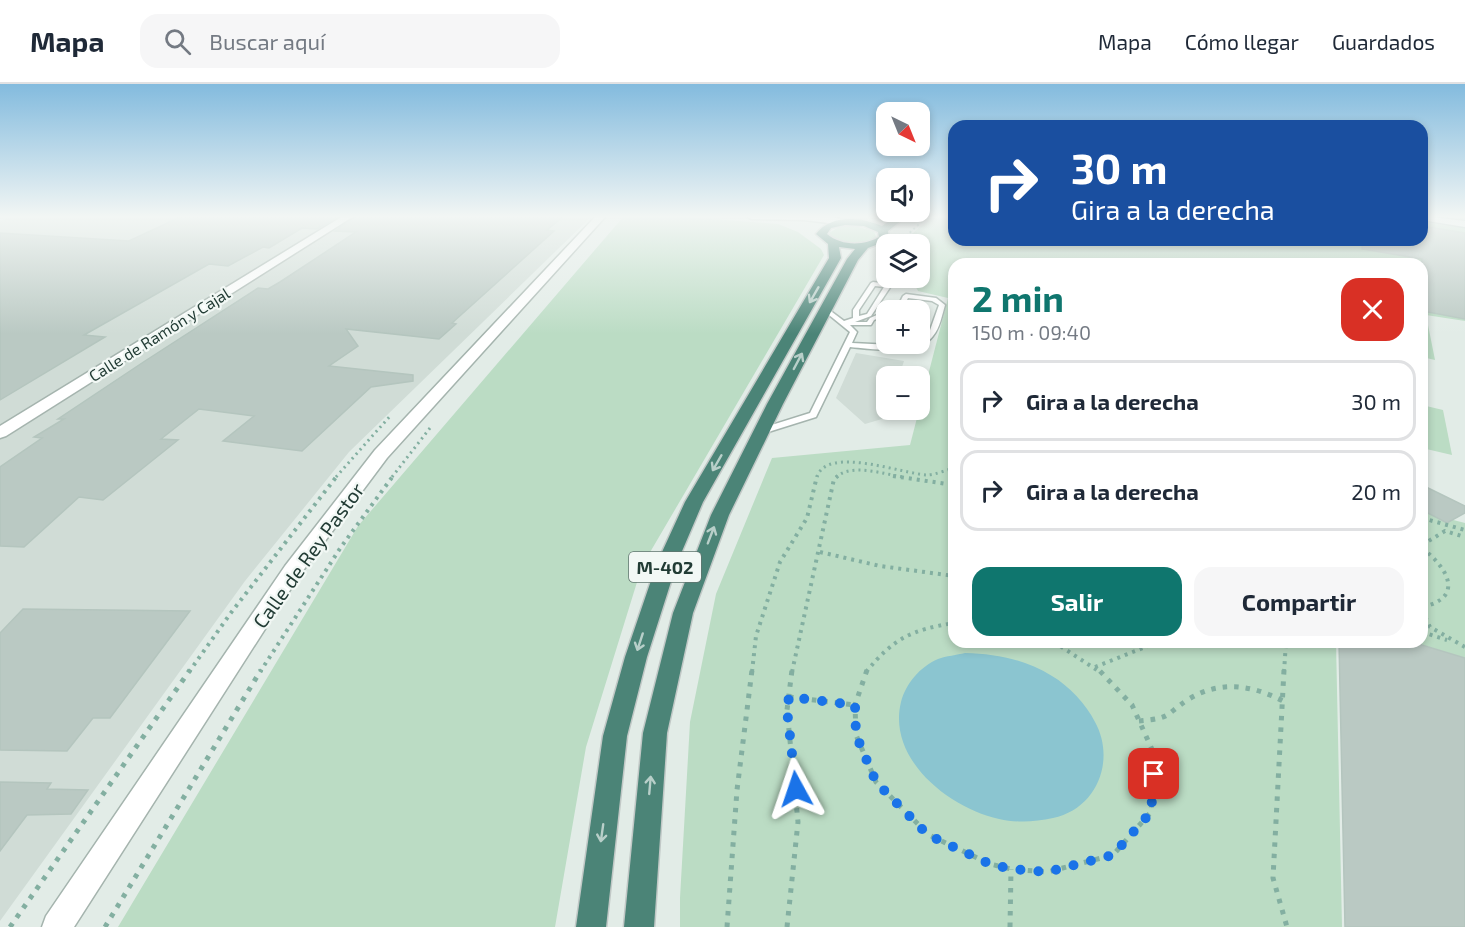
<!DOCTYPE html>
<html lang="es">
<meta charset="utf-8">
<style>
body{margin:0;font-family:"Exo 2",sans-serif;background:#f6f6f7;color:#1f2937;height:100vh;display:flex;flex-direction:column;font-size:22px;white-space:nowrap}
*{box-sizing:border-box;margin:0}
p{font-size:20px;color:#747a83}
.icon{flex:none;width:33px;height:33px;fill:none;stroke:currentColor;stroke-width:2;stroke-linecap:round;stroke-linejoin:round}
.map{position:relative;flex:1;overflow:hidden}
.drawer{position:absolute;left:948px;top:174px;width:480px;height:390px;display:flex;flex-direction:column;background:#fff;border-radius:18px;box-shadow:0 3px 9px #0003}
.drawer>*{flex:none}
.guide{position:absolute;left:948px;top:36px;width:480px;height:126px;border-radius:18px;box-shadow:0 3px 9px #0003;background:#1a4fa0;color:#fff;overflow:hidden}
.needle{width:39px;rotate:137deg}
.buttons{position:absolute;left:876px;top:18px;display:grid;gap:12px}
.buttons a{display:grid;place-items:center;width:54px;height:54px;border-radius:12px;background:#fff;box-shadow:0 3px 9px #0003;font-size:30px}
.pin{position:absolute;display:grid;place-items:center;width:51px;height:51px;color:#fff;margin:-26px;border-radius:12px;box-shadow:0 3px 9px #0006}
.me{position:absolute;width:66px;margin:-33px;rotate:355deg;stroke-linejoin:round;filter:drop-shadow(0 0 4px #0008)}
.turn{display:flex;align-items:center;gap:21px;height:126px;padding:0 24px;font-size:27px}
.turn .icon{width:78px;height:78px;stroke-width:2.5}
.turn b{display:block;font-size:42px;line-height:51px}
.round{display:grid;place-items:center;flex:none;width:63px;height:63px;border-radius:18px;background:#f6f6f7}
.head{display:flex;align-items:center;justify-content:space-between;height:102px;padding:0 24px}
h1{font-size:36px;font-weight:700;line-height:45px;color:#0f766e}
.cta{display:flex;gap:12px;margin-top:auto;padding:12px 24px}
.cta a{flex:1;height:69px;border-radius:18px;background:#0f766e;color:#fff;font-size:24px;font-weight:700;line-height:69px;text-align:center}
.cta a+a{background:#f6f6f7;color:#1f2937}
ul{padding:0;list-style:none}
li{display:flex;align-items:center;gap:18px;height:81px;margin:0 12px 9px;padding:0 12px;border:3px solid #e0e1e3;border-radius:18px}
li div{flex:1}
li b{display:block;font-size:22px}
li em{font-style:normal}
header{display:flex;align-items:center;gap:36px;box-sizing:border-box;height:84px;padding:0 30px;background:#fff;border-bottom:2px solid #e0e1e3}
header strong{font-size:28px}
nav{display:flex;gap:33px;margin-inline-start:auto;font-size:21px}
.search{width:420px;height:54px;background:#f6f6f7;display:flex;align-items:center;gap:15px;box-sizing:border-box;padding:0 21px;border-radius:18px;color:#747a83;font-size:22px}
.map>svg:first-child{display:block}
</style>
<header>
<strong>Mapa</strong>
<div class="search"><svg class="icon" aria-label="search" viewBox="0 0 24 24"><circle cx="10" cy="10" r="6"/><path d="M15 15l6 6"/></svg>Buscar aquí</div>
<nav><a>Mapa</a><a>Cómo llegar</a><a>Guardados</a></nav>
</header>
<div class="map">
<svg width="1465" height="843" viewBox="0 0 1465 843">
<rect width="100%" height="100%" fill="#e2ece7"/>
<g fill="#d0dcd6">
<path d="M14 132H592L349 368 245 497 0 837V137Z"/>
<path d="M856 269 904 277 899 292H886V307H878L876 310 886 319V326H894L899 330 865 340 836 314Z"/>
</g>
<g fill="#bbdcc4">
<path d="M624 132H672L778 140 798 148 821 165 824 171 642 482 586 663 555 843H118L358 442Z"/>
<path d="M933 132H954V156H1422V138L1465 144V237L1426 231 1435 276 1422 273V180H954V558H1336L1342 843H680V814L690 638 716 510 772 374 910 361 948 214 918 207 911 194H920V160H900Z"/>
<path d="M854 142 874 147 876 153C864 162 839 162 829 149L839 143Z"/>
<path d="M1422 321 1443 326 1452 371 1422 364Z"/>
<path d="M1422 428 1465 439V574L1413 558H1422Z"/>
</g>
<path fill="#8bc5d0" d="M965 569C997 570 1024 575 1052 592 1069 602 1086 620 1095 638 1116 676 1097 725 1053 734 1035 738 1017 739 999 735 949 724 887 675 901 618 906 599 920 583 938 575 946 572 957 571 965 569Z"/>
<g fill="#bac9c3" stroke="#b4c5be" stroke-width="1.5">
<path d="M182 132H339L317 145 302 144 269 164 263 163 228 182 209 180 84 251 105 253 0 316V149L129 157Z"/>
<path d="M356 132H564L547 146 554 147 452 239 456 240 439 255 346 245 358 262 329 282 413 291V297L371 303 302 367 223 357 254 332 199 325 161 355 178 356 103 416 79 413 24 463 0 462V383L42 354 34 353 64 335H58L145 277 258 204 268 205 280 198 356 148 335 147Z"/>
<path d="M1422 142 1465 149V235L1422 227V175L1362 165 1363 156H1422Z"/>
<path d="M1422 401 1465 422V429L1447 439 1422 426Z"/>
<path d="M23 525 190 527 110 634H93L67 667 0 666V549Z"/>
<path d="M1339 558H1412L1465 574V843H1345Z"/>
<path d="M0 698 51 699 47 705 88 706 71 730 27 731 0 767Z"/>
</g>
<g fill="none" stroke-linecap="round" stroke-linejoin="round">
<defs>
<path id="service" d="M873 198 888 200 891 202 871 232 855 238H867L870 234 886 227V231L874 236 871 241H850L857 248 852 259 892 261 920 260V257L929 249 939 221 932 217 908 214 902 226H892L893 225 897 224 903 212 906 210 936 214 945 221C942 231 940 244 933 252 918 272 872 265 850 263L816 333 765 349H759L758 347 759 345 810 329 850 248 823 226 828 225 844 237 853 234V226L871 199ZM875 202 884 203 867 230 859 232V226Z"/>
<g id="minor">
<path d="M343 132H354L6 352 0 354V342Z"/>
<path d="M596 132H606L387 374 299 492 74 843H42L46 832 285 482 375 366Z"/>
<path d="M746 132C764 130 837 129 850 138L845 141 804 136 751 135Z"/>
</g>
<path id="secondary" d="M1422 132 1465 137V143L1422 136Z"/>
<path id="trunk" d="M896 132H907L888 147 889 156 868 164 858 176 783 320 729 431 693 529 667 649 654 843H624L643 649 673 529 711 431 767 320 847 175 855 165 839 163 841 174 703 418 677 479 647 573 627 652 606 843H576L603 652 625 573 657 479 685 418 829 174 828 160 816 150C831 130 861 133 882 142ZM845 141 864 142 878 148 879 153C864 162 841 162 827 150L831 144Z"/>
</defs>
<use href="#service" stroke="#a5b4ae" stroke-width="3"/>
<use href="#minor" stroke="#a5b4ae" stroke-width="3"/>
<use href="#secondary" stroke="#a0b7af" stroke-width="3"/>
<use href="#trunk" stroke="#c1c8c6" stroke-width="3"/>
<path stroke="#83afa1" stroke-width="2" stroke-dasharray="2 3" stroke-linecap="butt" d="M906 152 928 132"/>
<g stroke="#83afa1" stroke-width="3" stroke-dasharray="2 4" stroke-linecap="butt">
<path d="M336 393 391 331"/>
<path d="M392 393 430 344"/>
<path d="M817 393C827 361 903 390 927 391 935 391 946 386 954 384"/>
<path d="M836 393C852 379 883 390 903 393"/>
</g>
<g stroke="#83afa1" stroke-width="4" stroke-dasharray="3 5" stroke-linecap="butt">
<path d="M893 392 954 401"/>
<path d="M1422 434 1465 446"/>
<path d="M1422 461 1445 447 1465 453"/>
<path d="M1422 464C1448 484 1465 514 1422 523"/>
<path d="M820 468 880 482 954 492"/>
<path d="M1422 526 1430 543 1465 563"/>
<path d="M1422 548 1447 556"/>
<path d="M1054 558 1100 588"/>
<path d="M1095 583 1158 558"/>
<path d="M189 588 230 530 337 392"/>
<path d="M260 588 341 463 393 392"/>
<path d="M752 588 756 552 780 478 807 434 817 392"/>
<path d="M792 588 834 395 838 392"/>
<path d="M866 588C894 554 911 546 954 539"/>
<path d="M1284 588 1286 558"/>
</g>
<g stroke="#83afa1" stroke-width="5" stroke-dasharray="4.5 7" stroke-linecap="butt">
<path d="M867 586 855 621 856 651 876 698 929 751 990 780 1011 785 1047 788 1113 771 1151 728 1155 672 1132 621 1099 586"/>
<path d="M1284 586 1273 794 1287 843"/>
<path d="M789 613 855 621"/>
<path d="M1139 637C1173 634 1164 631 1189 615 1220 596 1252 601 1283 617"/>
<path d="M10 843 190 586"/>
<path d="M105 843 261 586"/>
<path d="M727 843 737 706 752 586"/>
<path d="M787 843 798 738 787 626 792 586"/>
<path d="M1010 843 1011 785"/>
</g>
<use href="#service" fill="#fff" fill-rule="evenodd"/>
<use href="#minor" fill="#fff" fill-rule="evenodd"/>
<use href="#secondary" fill="#fff" fill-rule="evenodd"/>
<use href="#trunk" fill="#4b8477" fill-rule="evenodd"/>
</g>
<defs><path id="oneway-shaft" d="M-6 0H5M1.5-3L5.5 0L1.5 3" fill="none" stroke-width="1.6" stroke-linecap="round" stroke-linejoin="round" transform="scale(1.5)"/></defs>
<g stroke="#b8cfc9">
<use href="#oneway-shaft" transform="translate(814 211) rotate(120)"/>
<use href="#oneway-shaft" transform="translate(798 277) rotate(-62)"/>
<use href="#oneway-shaft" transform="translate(717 379) rotate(120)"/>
<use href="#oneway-shaft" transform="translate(711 451) rotate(-69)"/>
<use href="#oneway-shaft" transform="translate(640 558) rotate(108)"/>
<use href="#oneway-shaft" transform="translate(650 701) rotate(-85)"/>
<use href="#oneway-shaft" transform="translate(602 749) rotate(98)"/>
</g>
<linearGradient id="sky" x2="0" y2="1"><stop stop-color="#83bbde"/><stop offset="0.53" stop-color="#f2f6f4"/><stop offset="1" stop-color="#f2f6f4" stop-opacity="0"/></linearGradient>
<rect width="1465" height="250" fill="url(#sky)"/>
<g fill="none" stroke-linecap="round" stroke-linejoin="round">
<path stroke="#1a73e8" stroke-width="10" stroke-dasharray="0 18" d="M796 705 787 626 789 613 855 621 856 651 876 698 928 751 990 780 1011 785 1047 788 1113 771 1151 728 1154 690"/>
</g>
<g text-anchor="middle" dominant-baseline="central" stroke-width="4.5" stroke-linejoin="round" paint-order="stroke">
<g font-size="16" fill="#223c35" stroke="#f2f8f5">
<text transform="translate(159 250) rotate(-32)">Calle de Ramón y Cajal</text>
</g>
<rect fill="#f2f8f5" stroke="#60746f" stroke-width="1.5" x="629" y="468" width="72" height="30" rx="4.5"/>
<g font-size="18" font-weight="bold" fill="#223c35">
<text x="665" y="483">M-402</text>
</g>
<g font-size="20" fill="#223c35" stroke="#f2f8f5">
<text transform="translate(308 471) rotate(-54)">Calle de Rey Pastor</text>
</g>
</g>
</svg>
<div class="buttons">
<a><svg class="needle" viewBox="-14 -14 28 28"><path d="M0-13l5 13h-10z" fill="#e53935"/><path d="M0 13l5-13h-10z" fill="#747a83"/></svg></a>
<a><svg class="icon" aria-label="sound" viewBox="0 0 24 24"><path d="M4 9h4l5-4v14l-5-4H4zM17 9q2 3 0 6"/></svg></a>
<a><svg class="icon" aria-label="layers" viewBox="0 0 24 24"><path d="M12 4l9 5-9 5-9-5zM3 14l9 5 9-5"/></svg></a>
<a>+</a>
<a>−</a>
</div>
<div class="pin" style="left:1154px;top:690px;background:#d93025"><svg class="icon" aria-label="arrive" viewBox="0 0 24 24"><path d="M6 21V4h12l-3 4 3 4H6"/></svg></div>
<svg class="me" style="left:796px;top:705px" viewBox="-20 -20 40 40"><path d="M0-17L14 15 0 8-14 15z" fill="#1a73e8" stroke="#fff" stroke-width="4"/></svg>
<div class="guide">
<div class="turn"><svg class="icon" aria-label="right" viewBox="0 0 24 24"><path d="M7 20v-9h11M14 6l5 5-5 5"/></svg><div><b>30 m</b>Gira a la derecha</div></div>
</div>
<section class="drawer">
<div class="head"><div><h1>2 min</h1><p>150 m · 09:40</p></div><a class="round" style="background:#d93025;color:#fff"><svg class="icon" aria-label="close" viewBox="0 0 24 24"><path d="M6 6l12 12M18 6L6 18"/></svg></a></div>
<ul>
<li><svg class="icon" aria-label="right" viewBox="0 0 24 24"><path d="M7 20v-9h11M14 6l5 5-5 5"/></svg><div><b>Gira a la derecha</b></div><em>30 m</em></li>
<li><svg class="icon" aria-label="right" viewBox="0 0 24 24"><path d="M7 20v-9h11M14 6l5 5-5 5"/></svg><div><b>Gira a la derecha</b></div><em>20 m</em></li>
</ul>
<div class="cta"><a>Salir</a><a>Compartir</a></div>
</section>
</div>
